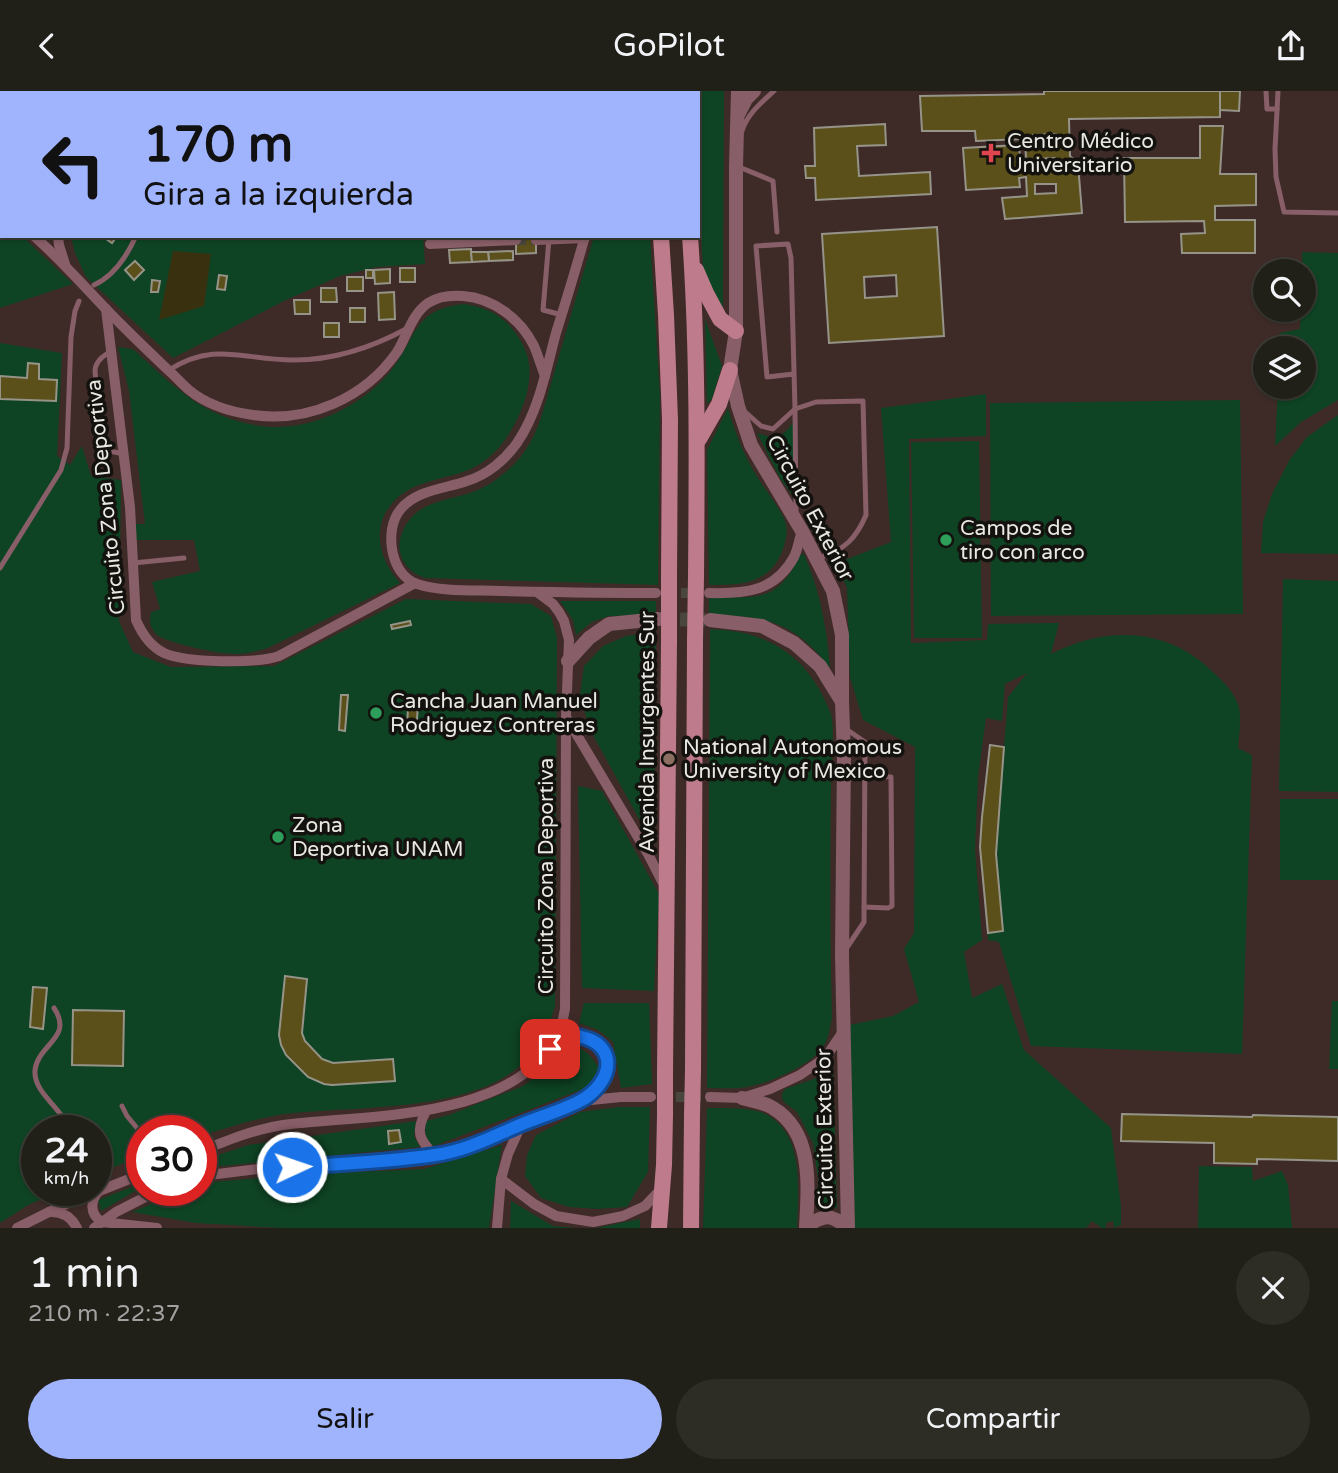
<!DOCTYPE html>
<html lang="es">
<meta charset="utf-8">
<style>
body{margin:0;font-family:"Varela Round",sans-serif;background:#2d2c25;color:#f1f3f6;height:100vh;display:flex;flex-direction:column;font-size:26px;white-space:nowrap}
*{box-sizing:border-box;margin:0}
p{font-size:23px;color:#a2a2a2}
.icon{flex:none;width:38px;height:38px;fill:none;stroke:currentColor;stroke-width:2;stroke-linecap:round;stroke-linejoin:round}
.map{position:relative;height:1137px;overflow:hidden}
.panel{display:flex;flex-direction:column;background:#201f18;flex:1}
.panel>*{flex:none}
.top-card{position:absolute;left:0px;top:0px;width:700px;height:147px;box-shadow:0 2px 5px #0004,0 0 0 2px #3d3d37;background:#a0b3fd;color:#111;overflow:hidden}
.tools{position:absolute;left:1253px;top:168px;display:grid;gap:14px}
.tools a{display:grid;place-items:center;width:63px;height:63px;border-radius:50%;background:#201f18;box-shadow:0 2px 5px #0004,0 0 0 2px #3d3d37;font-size:35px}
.speed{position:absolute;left:21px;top:1024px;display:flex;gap:14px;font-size:35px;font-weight:700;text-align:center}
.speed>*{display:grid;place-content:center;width:91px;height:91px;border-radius:50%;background:#201f18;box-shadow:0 2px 5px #0004,0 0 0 2px #3d3d37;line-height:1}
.speed small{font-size:18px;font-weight:400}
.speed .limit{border:10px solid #d22;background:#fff;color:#111}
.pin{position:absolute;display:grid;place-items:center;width:60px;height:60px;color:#fff;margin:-30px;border-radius:14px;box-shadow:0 4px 10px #0006}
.me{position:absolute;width:77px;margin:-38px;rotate:87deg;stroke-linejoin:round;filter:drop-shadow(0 0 5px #0008)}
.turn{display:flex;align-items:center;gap:24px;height:147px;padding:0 28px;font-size:32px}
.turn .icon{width:91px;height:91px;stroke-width:2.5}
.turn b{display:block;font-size:49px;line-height:60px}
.round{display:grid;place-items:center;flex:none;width:74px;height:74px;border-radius:37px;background:#2d2c25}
.overview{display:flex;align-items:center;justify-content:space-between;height:119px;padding:0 28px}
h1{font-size:42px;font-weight:600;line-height:52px}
.action{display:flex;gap:14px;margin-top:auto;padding:14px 28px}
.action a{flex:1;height:80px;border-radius:42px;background:#a0b3fd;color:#111;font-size:28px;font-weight:600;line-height:80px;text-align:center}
.action a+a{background:#2d2c25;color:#f1f3f6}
header{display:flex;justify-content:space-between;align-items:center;height:91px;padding:0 28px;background:#201f18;font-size:32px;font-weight:600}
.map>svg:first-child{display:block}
</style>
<header><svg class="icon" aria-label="back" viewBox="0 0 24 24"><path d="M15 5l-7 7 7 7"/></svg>GoPilot<svg class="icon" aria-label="share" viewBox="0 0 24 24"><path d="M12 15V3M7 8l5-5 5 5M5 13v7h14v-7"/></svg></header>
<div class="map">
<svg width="1338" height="1137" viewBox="0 0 1338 1137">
<rect width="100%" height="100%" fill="#2b2920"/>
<path fill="#3e2b27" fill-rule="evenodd" d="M0 0H1338V1137H0ZM2 2H698V145H2ZM1265 180H1304V219H1265ZM1265 257H1304V296H1265ZM37 1040H96V1099H37ZM142 1040H201V1099H142Z"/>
<g fill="#0e4323">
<path d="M414 0H550L548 2H411Z"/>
<path d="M694 0H724L723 221 703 179 698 83V2H694Z"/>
<path d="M0 124 2 126V145H22L73 193 0 217Z"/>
<path d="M71 145H423L425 173 377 176 340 185 286 209 173 267 86 186 75 162Z"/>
<path d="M594 145H650L660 305 658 494 425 487C413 483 403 475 400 461 398 452 401 443 405 435 420 410 446 410 470 402 482 398 494 391 503 383 524 367 536 345 543 320Z"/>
<path d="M1302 161 1338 162V309L1301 331 1275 355 1278 296H1304V257H1279L1280 242 1300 238 1301 219H1304Z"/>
<path d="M464 213C487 216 504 225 517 244 532 265 532 285 525 309 514 341 494 372 460 382 435 390 407 392 390 415 371 439 381 472 400 492L268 557C257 560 246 563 235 563 220 563 163 552 155 542 150 536 149 529 151 521L160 518 152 491 200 480 194 449H134V433H145L129 300 118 256C123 257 130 257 134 259 138 262 142 267 146 270 159 282 172 294 187 305 211 323 241 334 271 336 314 338 363 314 390 281 417 248 412 218 464 213Z"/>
<path d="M705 228 722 275 712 308 707 313Z"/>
<path d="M0 252 62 262 57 365 70 374 82 355 91 385 121 389 119 530 133 561 171 576 274 575 406 508 531 513 551 525 557 547 555 915C548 941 534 965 512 981 456 1021 351 1015 284 1023 258 1027 226 1037 201 1045V1040H142V1064L96 1084V1040H37V1099H63L28 1114 0 1132Z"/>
<path d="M986 303V345L909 348 911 552 987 549 988 533 1059 532 1051 563C1106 534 1170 536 1215 583 1224 591 1234 602 1238 613 1242 623 1239 645 1238 657L1252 664 1242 963 1031 955 999 851 988 849 980 756 982 725 990 654 1004 655 1008 606 1027 582 1005 593 1002 630 986 627 978 686 975 759 982 849 964 861 972 907 1002 893 1024 959 1111 1037 1121 1115V1134L1114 1137 1113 1130 1106 1132V1137H1102L1092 1130 1086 1137H855L849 934 893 925 919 911 904 858 914 842 915 656 863 629 850 586 847 497 837 472 891 451 881 317Z"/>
<path d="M1240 309 1243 523 991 525 990 312Z"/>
<path d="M728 317C735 342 744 365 758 387 765 399 784 422 786 434 788 442 785 453 782 461 768 494 740 494 709 494L707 359Z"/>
<path d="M1338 324V463L1261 462 1263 431 1272 403 1290 368 1307 346Z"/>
<path d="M793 331 794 407 780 387 757 342C776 348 782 348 793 331Z"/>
<path d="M979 350 982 547H914L911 351Z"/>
<path d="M804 463C820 500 827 537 830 577 794 530 765 525 709 524V506C757 506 777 513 800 464Z"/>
<path d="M1283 488 1338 490V701L1279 700Z"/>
<path d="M560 510H656V524L609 525 592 531 576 544 573 529Z"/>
<path d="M710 538C770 540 809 566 831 623 835 635 831 681 831 697 830 773 830 849 832 926 830 938 828 952 819 961 803 978 763 995 740 997 729 998 718 997 707 997Z"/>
<path d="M656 541 654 755 589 637 580 604 584 575 603 555 626 545Z"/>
<path d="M578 695 602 700 659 803 654 900 582 897Z"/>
<rect x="1280" y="708" width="58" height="81"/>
<path d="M1332 910H1338V978H1329Z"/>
<path d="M584 912H649L652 993 621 997 613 951 598 939 579 932Z"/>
<path d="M571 954C585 958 592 965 599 977L596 989 588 996 434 1055C425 1049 424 1040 426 1030L449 1024 523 995 543 980 563 957Z"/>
<path d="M833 973 837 1117 817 1116 818 1087 813 1052 797 1021 784 1011 782 1007V1003L785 998 819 986Z"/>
<path d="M619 1016H650L648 1081 627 1116 597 1118 569 1116 541 1107 525 1085 527 1064 536 1044 580 1021Z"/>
<path d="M707 1017C724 1017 744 1016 761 1021 806 1038 798 1100 797 1137H703Z"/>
<path d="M416 1030 414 1045 420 1056 201 1077V1070L248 1054Z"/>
<path d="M502 1054 489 1137H281L196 1132 132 1121 185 1099H201L202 1092 292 1084 424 1078Z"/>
<path d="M1199 1075 1252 1076 1253 1090 1282 1080 1288 1094 1292 1137H1198Z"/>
<path d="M142 1092V1096L101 1120 98 1109Z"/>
<path d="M511 1110 553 1135 575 1137H510Z"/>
<path d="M640 1128V1137H596Z"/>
</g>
<path fill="#38300f" d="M173 160 211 163 204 215 159 229Z"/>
<g fill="#5b5019" stroke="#969389" stroke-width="2" fill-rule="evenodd">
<path d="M1044 0H1220V26L1069 28 1070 65 1078 73 1082 122 1005 128 1002 107 1027 105 1026 86 1019 87 1020 96 966 99 963 57 1019 54 1020 67H1026L1025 48 976 50 975 40H922L920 5 1044 3ZM1056 43V52L1033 53V44ZM1055 67 1056 77 1034 78V68ZM1035 93H1056V102L1035 103Z"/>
<path d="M1220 0H1240L1239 20 1220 19Z"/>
<path d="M885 33 886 54 857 55 859 85 930 81 931 103 816 109 815 87H806L805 75H815L814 37Z"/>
<path d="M1200 35H1223L1220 83H1256V114L1215 115V129H1255V162H1182L1181 143 1205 142 1204 130 1125 131 1124 67H1200Z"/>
<path d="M937 136 944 245 829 252 822 143ZM896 184 897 205 865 207 864 186Z"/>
<path d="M102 145H117L112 152Z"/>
<path d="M516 145H536V162L516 163Z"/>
<path d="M471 158 472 171 450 172 449 159Z"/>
<path d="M513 160V169L489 170 488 161Z"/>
<path d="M471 161H488L489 170 472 171Z"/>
<path d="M135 170 144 179 134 189 125 179Z"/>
<rect x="400" y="177" width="15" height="14"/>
<path d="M390 178V192L375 193 374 179Z"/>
<rect x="366" y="179" width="7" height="8"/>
<path d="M219 184 227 185 225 199 217 198Z"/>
<rect x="347" y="186" width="16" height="14"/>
<path d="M152 189 160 190 158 201H151Z"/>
<path d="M321 197H336L337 211H321Z"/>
<path d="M394 201 395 228 379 229 378 202Z"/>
<path d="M294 209H310V223H295Z"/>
<rect x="350" y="217" width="15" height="14"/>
<rect x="324" y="232" width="15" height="14"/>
<path d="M28 272 39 273V288L57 289 56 310 0 308V285L27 287Z"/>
<path d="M410 530 411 534 392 538 391 534Z"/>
<path d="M341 604H348L345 640 339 639Z"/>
<path d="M408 614 418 615 416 640H407Z"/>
<path d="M990 654 1004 656 996 763 1003 840 988 842 980 756 982 726Z"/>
<path d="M285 885 307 888 302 942 305 950 322 968 333 972 393 968 395 990 332 994 324 993 308 986 286 964 281 954 279 944Z"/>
<path d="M33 896 47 897 43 938 30 936Z"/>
<path d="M73 919 124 920 123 975 72 974Z"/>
<path d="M1122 1023 1252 1026 1253 1024 1338 1026V1070L1257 1068V1073L1214 1072V1052L1121 1050Z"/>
<path d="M399 1039 401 1051 389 1053 388 1040Z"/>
<path d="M96 1050 105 1061 96 1068Z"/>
</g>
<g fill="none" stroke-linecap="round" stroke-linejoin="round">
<g stroke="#48463d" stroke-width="10" stroke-dasharray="10 5" stroke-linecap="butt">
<path d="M516 149H536"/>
<path d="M666 502H702"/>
<path d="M661 1006H710"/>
</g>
<path stroke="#48463d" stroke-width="14" stroke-dasharray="14 7" stroke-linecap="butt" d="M659 528 705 529"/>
<g stroke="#885e68" stroke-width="5">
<path d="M1266 0 1267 18H1277"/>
<path d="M1278 0 1275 58 1276 86 1284 121 1338 122"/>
<path d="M117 2V0"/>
<path d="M156 2V0"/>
<path d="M235 2 240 0"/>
<path d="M295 2 299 0"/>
<path d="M564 2 566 0"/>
<path d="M0 15 2 16"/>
<path d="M0 35H2"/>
<path d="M742 40C747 23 762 11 774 0"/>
<path d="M739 76 773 90 777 141"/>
<path d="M549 148 543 219 562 224"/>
<path d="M94 194C114 185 127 165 136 145"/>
<path d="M111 260C103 265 96 270 95 279L100 358 124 363"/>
<path d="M169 279C216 249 245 270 295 269 335 269 373 256 408 237"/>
<path d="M794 283 767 286 756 155 788 153 791 167 795 318 796 421"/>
<path d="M743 319 761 335 773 338 795 318 816 311 863 310 866 424C856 448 844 459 819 467"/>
<path d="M133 472 184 467"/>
<path d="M0 477 61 379 67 357 71 246 75 220 79 210"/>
<path d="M864 816 888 817 892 815 891 686 864 684"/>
<path d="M846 858 864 831 865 651 846 638"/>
<path d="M54 917C74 947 38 953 35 979 33 1003 64 1017 69 1040"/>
<path d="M122 1015 127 1025 142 1043"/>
<path d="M62 1112 67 1099"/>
</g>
<g stroke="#885e68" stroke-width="10">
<path d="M389 2 391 0"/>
<path d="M612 2V0"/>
<path d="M0 49H2"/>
<path d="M0 115 2 117"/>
<path d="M34 145C59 167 82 193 105 217 125 238 145 257 166 277 174 284 181 292 189 299 206 313 231 321 253 324 308 332 365 307 397 261 407 245 412 223 428 212 439 205 450 204 463 205 493 207 521 228 534 255 538 264 541 275 545 285"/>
<path d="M58 145 59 154 65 173"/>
<path d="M585 145C576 178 566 210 556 242 546 279 539 320 517 352 505 369 487 384 467 390 444 398 416 399 400 419 384 439 390 484 417 493 441 501 475 499 501 500 553 501 604 502 656 502"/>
<path d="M536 149 585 147"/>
<path d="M430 153 516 149"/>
<path d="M106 218 130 416 136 529C142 543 150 555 164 562 186 572 256 573 279 565L415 492"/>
<path d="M709 502C744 503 775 501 794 466 798 458 799 448 802 440"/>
<path d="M568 629 648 763 665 796"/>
<path d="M559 942C570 943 582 944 592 949 607 957 612 977 602 991 596 998 588 1004 581 1010"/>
<path d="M710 1006 742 1007 770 998 800 984 826 966 844 939"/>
<path d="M426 1020C415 1041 419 1048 434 1064"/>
<path d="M201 1060C228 1049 255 1038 283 1034 366 1023 513 1031 558 944 562 937 563 927 565 918L566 626 569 549 564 530 559 521 553 513 537 501"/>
<path d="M201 1085 267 1077 340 1073 437 1064 479 1053 521 1034 581 1010 621 1006H651"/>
<path d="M501 1088 534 1113 556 1125 593 1131 623 1125 645 1115 662 1097"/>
<path d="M100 1099C90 1109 89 1123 102 1131"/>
<path d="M49 1121C62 1120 71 1125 77 1137"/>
<path d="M102 1131 157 1137"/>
<path d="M17 1137 61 1115 142 1083"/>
<path d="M94 1137 116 1121 159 1099"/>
<path d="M497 1137 501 1088 508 1063 521 1034"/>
</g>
<g stroke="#885e68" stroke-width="14">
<path d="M738 0 736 75V240L730 279 738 315 751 354 802 440 833 500 842 544V610L844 665 842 864 848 1137"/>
<path d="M739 22 746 8 754 0"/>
<path d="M710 529 762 535 794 552 820 575 841 609"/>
<path d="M568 570 589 547 609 533 658 528"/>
<path d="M742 1007C752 1010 764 1011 773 1017 814 1042 808 1095 806 1137"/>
<path d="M807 1135C825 1123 831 1123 848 1137"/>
</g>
<g stroke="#bd7b8b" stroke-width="16">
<path d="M648 0V2"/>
<path d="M680 0V2"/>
<path d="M661 145 666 224 670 329 669 485"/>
<path d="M690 145C698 258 697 371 696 485"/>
<path d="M696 179 706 202 720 228 736 240"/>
<path d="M699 348 719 313 730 279"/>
<path d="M693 980 695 549"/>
<path d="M665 982 669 550"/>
<path d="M659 1137 664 1074 665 1024"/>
<path d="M691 1137 692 1023"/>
</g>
<g stroke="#bd7b8b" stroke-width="16">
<path d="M695 549 696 485"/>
<path d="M669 550V485"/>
<path d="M692 1023 693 980"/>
<path d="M665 1024V982"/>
</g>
</g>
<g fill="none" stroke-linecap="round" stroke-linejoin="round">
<defs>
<path id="route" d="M292 1076C339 1073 388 1071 435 1064 465 1060 492 1046 520 1034 539 1026 561 1020 580 1010 594 1003 610 986 607 968 602 946 578 945 559 942L550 958"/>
</defs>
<use href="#route" stroke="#114b97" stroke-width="18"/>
<use href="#route" stroke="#1a73e8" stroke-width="12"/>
</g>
<path fill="#e0444e" stroke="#13120e" stroke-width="2.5" d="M987.5 51.5h7v7h7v7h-7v7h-7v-7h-7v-7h7z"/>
<g fill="#2e9e5b" stroke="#13120e" stroke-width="2.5">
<circle cx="946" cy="449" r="7"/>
<circle cx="376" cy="622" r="7"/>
<circle cx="278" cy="746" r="7"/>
</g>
<circle fill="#8d6e63" stroke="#13120e" stroke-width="2.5" cx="669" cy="668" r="7"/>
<g text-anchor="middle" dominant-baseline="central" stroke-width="7" stroke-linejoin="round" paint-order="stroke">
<g font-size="21" fill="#e9e8e2" stroke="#13120e" text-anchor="start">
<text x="1007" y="50">Centro Médico<tspan x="1007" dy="24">Universitario</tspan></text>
<text x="960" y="437">Campos de<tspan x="960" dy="24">tiro con arco</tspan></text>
<text x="390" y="610">Cancha Juan Manuel<tspan x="390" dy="24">Rodriguez Contreras</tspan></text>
<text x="683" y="656">National Autonomous<tspan x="683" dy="24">University of Mexico</tspan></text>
<text x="292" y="734">Zona<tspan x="292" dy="24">Deportiva UNAM</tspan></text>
</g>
<g font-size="21" fill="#e9e8e2" stroke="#13120e">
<text transform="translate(106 406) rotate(-96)">Circuito Zona Deportiva</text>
<text transform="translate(810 417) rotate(62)">Circuito Exterior</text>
<text transform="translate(647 641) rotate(-90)">Avenida Insurgentes Sur</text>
<text transform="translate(546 785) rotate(-90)">Circuito Zona Deportiva</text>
<text transform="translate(825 1038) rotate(-91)">Circuito Exterior</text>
</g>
</g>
</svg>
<div class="tools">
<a><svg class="icon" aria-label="search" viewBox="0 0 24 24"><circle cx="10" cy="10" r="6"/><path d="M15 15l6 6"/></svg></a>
<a><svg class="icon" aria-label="layers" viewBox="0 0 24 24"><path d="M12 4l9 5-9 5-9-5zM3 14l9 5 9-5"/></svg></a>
</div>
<div class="speed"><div>24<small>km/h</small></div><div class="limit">30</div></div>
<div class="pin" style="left:550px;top:958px;background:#d93025"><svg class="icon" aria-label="arrive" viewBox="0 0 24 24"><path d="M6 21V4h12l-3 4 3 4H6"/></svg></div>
<svg class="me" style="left:292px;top:1076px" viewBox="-20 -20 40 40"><circle r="17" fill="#1a73e8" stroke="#fff" stroke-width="3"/><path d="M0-11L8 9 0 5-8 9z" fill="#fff"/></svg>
<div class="top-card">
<div class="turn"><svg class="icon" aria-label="left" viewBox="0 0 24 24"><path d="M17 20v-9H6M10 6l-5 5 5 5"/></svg><div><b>170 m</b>Gira a la izquierda</div></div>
</div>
</div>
<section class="panel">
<div class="overview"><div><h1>1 min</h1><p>210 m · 22:37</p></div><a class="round"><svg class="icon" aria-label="close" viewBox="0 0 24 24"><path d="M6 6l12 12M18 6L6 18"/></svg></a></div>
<div class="action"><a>Salir</a><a>Compartir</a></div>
</section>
